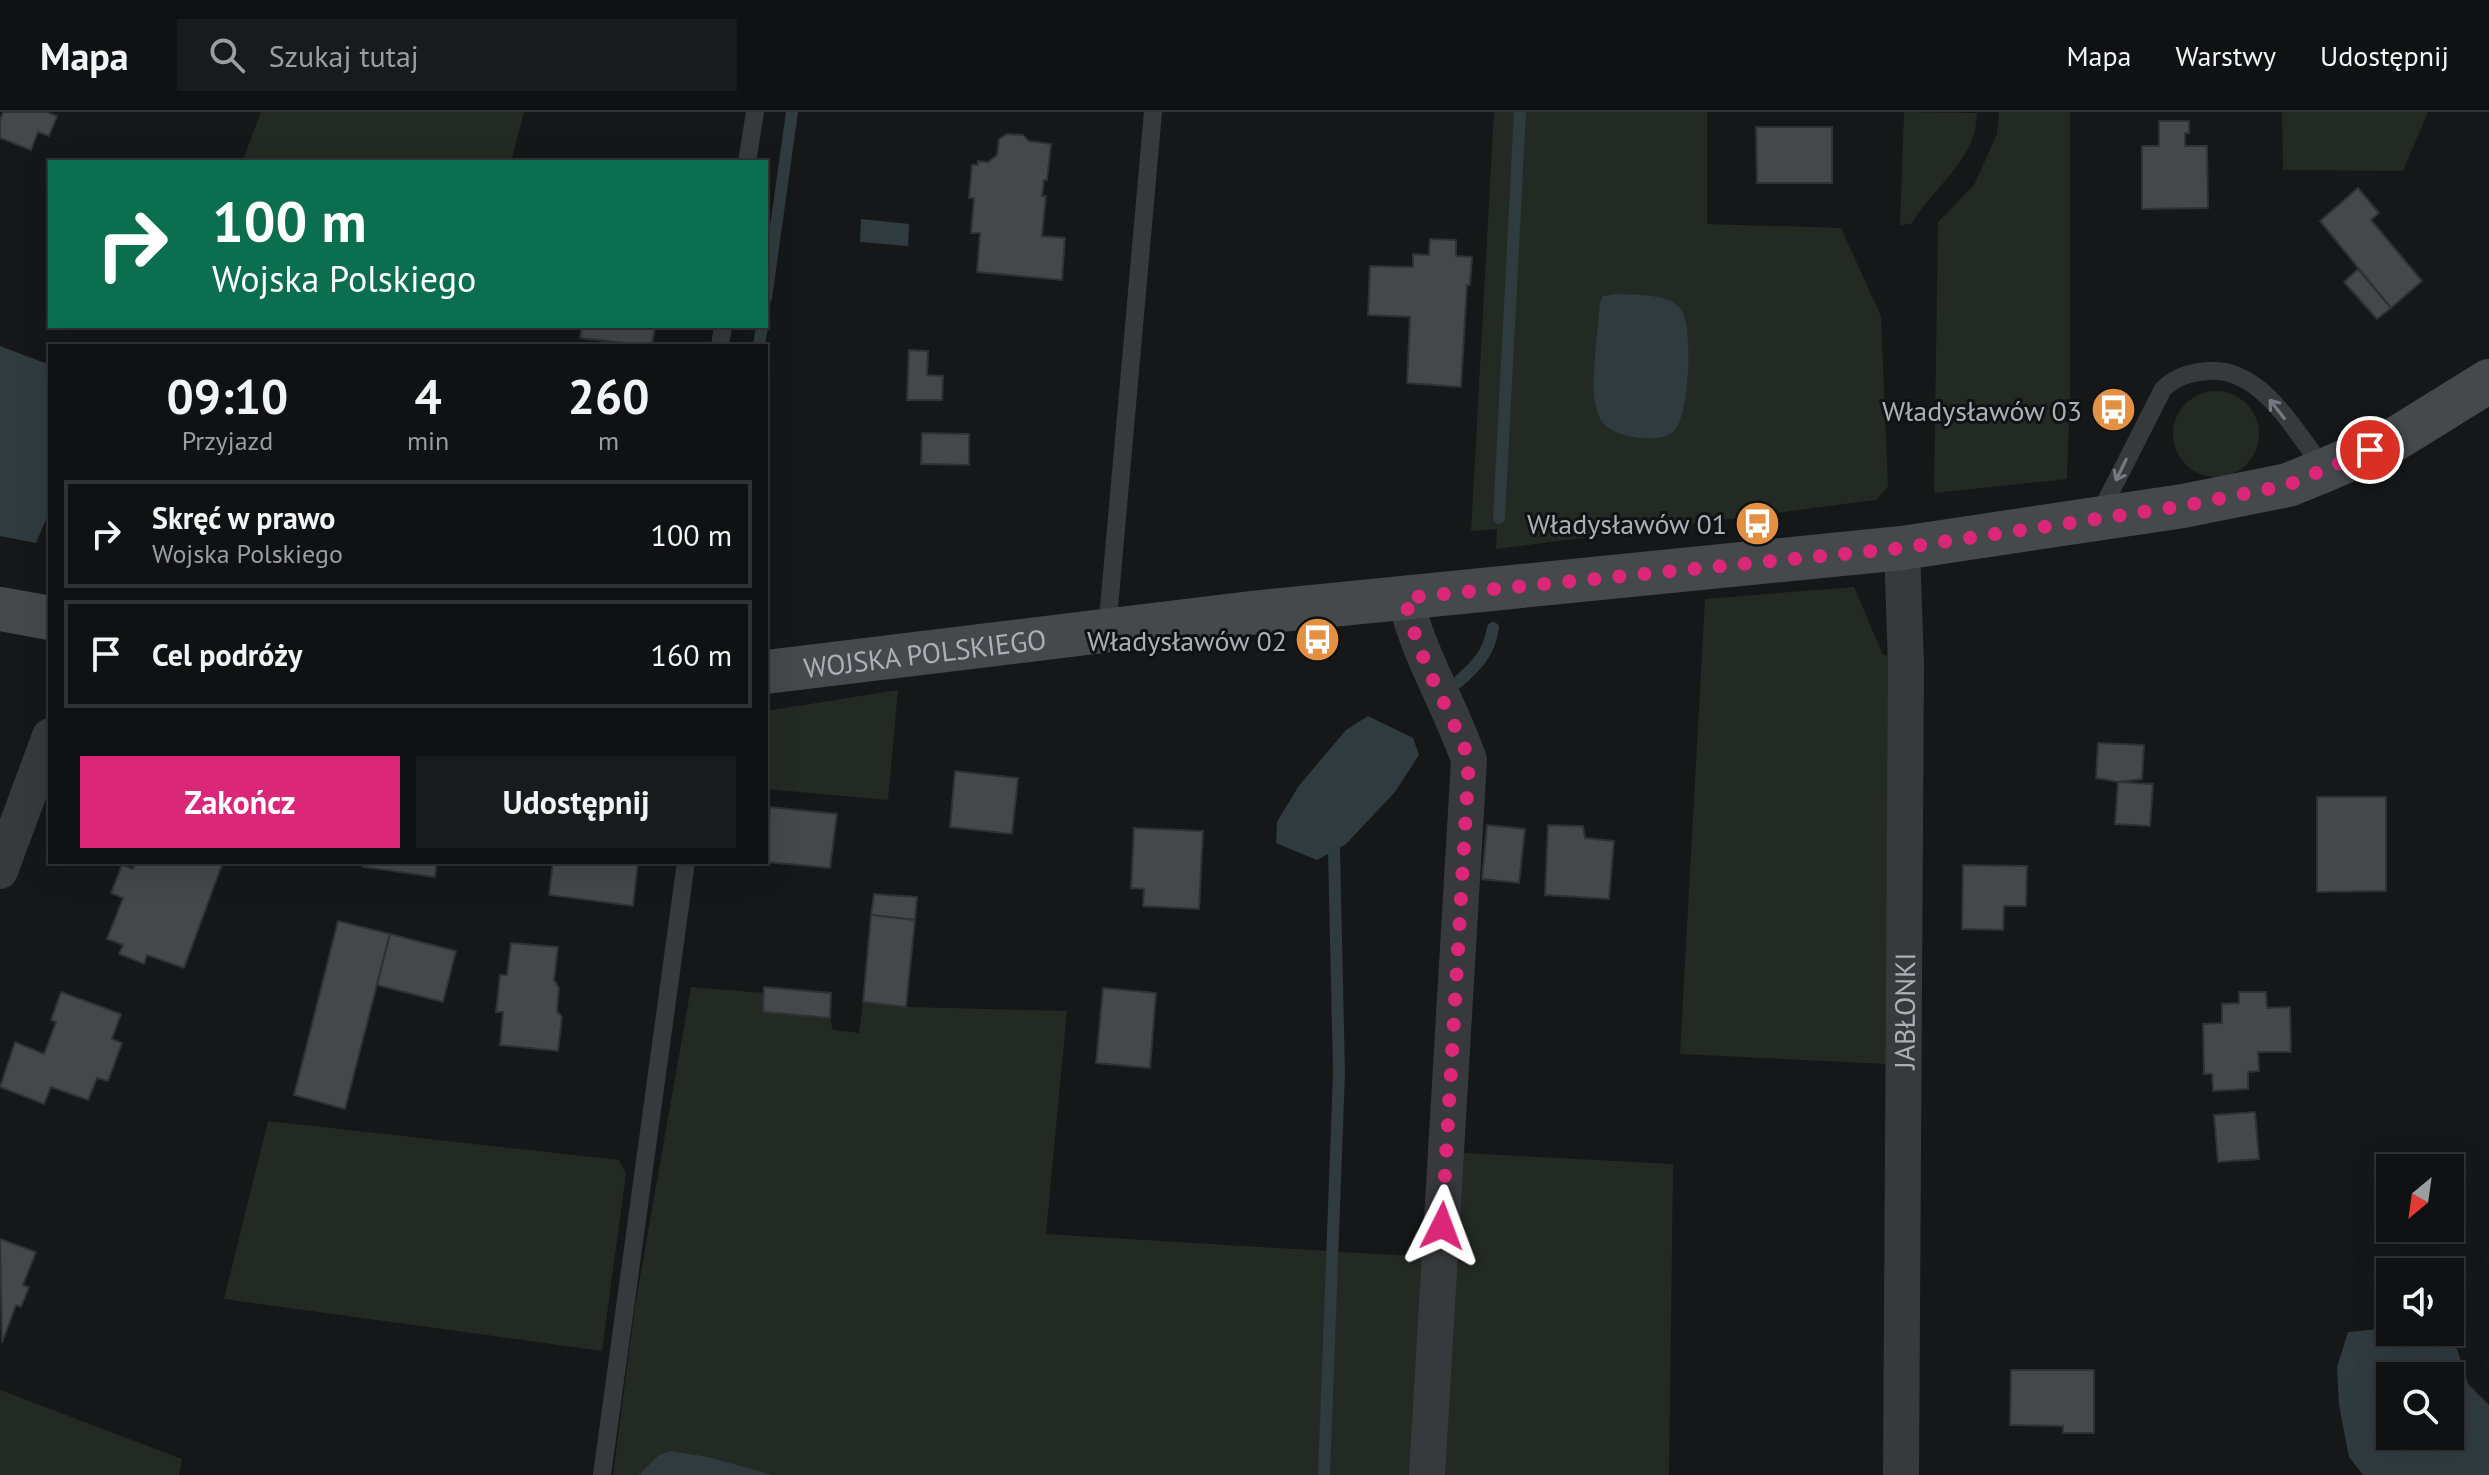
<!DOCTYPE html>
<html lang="pl">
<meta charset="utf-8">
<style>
body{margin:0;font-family:"PT Sans",sans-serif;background:#191a1b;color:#f1f3f6;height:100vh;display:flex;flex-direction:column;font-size:30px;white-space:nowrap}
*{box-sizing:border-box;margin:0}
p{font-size:26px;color:#9c9d9f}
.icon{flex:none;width:44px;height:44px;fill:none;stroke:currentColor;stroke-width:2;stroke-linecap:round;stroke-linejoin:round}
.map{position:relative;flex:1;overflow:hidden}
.drawer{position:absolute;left:48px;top:232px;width:720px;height:520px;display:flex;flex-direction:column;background:#101112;border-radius:0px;box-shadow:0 8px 32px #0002,0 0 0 2px #303132}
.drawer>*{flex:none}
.top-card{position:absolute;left:48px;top:48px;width:720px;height:168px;border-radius:0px;box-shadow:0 8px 32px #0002,0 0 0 2px #303132;background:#0b6e4f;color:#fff;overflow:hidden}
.needle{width:52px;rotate:209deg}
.controls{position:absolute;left:2376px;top:1042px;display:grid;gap:16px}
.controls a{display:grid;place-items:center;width:88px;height:88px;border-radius:0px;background:#101112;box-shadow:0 8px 32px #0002,0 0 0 2px #303132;font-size:40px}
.pin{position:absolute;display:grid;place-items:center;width:68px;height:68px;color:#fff;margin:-34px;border:4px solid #fff;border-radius:50%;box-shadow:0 2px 8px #0007}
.me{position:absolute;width:88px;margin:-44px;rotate:3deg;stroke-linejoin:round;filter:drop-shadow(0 0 6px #0008)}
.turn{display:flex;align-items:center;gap:28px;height:168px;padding:0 32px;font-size:36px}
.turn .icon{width:104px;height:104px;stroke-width:2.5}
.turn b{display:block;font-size:56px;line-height:68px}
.eta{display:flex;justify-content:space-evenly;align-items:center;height:136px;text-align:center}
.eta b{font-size:48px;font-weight:700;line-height:56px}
.action{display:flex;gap:16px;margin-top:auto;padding:16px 32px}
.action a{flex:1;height:92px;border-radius:0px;background:#db2777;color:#fff;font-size:32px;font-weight:700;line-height:92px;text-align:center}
.action a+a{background:#191a1b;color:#f1f3f6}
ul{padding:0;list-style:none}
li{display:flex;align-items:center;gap:24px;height:108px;margin:0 16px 12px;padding:0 16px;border:4px solid #303132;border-radius:0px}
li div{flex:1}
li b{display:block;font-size:30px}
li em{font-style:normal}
header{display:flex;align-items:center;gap:48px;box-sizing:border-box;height:112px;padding:0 40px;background:#101112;border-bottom:2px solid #303132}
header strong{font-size:38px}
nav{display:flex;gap:44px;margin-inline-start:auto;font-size:28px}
.search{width:560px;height:72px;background:#191a1b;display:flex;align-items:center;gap:20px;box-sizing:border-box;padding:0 28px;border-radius:0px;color:#9c9d9f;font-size:30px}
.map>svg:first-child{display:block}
</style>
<header>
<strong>Mapa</strong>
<div class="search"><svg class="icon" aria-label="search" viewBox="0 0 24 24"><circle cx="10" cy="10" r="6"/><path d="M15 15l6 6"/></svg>Szukaj tutaj</div>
<nav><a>Mapa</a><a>Warstwy</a><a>Udostępnij</a></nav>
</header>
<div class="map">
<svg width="2489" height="1363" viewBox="0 0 2489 1363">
<rect width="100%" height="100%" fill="#161718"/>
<g fill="#232a23">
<path d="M261 0H524L511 50H242Z"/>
<path d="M1494 0H1707V112L1841 116 1881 204 1888 374 1876 388 1496 437 1497 417 1471 419Z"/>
<path d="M1904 0 1977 1C1976 9 1976 18 1973 25 1961 58 1929 82 1911 112L1900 113Z"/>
<path d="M1999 0H2070V284L2067 367 1934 381 1938 110 1974 73 1997 22Z"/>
<path d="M2282 0H2428L2403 59 2283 58Z"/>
<circle cx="2216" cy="322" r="43"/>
<path d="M1854 475 1883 543 1889 544 1886 952 1680 942 1705 487Z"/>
<path d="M898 578 888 688 766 677V599Z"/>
<path d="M691 875 764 881 763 900 830 906 833 918 859 921 863 890 907 895 1067 899 1046 1122 1426 1145 1413 1363H613L635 1194Z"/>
<path d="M268 1009 619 1048 626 1062 602 1239 224 1187Z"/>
<path d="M1463 1041 1673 1052 1669 1363H1443Z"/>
<path d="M0 1278 182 1347 179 1363H0Z"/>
</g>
<g fill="#303b40" fill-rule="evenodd">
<path d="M861 107 909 112 908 134 860 130Z"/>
<path d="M1615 182C1634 183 1667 181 1680 196 1694 212 1690 307 1673 320 1658 332 1617 326 1604 312 1599 307 1596 297 1595 290 1591 266 1598 217 1600 191L1603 184Z"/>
<path d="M0 234 50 253V398L36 431 0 424Z"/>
<path d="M1368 604 1413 626 1419 643 1395 680 1346 732 1317 748 1276 731 1277 710 1298 675 1346 618Z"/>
<path d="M2390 1216V1220H2408L2457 1237 2468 1272 2489 1293V1363H2363L2349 1345 2339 1293 2337 1255 2348 1220ZM2450 1264V1324H2390V1264Z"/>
<path d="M670 1339 708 1345 772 1363H639L658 1344Z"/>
</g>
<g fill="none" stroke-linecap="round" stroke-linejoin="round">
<g stroke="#303b40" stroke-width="12">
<path d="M766 186 792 0"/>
<path d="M759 234 762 214"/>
<path d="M1499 406 1520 0"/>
<path d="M1457 571C1476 554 1489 542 1493 516"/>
<path d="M1324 1363 1339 961 1334 738"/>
</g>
</g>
<g fill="#45474b" stroke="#303134" stroke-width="2">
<path d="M3 0H47L57 4 49 24 38 20 31 38 0 26V8Z"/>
<path d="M2159 9H2189V21H2185V34H2207L2208 96 2142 97V34H2159Z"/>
<path d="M1756 15H1832V71H1757Z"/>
<path d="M1007 22 1023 23 1029 29 1051 32 1047 68H1044L1042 84H1046L1042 124 1065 126 1062 168 977 160 980 121H971L974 86H969L972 53H978V49L988 50 997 43 999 27Z"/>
<path d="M2358 76 2379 101 2371 108 2422 169 2391 196 2320 109Z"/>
<path d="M1430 127 1456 128V144L1472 145 1470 173H1467L1461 275 1407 271 1410 205 1368 203 1370 154 1413 155V142L1429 143Z"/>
<path d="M2358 157 2391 196 2377 207 2344 170Z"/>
<path d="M582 214H655L652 234 580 226Z"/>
<path d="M909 238 928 239 927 263 943 264 942 288H907Z"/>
<path d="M922 321 969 322V353L921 352Z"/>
<path d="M2098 631 2144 633 2142 667 2118 670 2096 666Z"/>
<path d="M955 659 1018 666 1012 722 950 715Z"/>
<path d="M2118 670 2153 672 2150 714 2115 712Z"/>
<path d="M2317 685H2386V779L2317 780Z"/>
<path d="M770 695 837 702 830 756 766 750Z"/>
<path d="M1487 713 1525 717 1519 771 1482 767Z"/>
<path d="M1548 713 1583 714 1585 726 1614 729 1609 787 1545 783Z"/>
<path d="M1134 716 1203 719 1199 797 1143 794 1144 777 1131 776Z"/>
<path d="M136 750H223L184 856 147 843 144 852 119 842 123 833 107 827 123 786 111 781 122 753 133 757Z"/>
<path d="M363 750H437L435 765 363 755Z"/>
<path d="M553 750H638L633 794 549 783Z"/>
<path d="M1963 753 2027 754 2026 794H2004L2003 818 1962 817Z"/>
<path d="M874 782 917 785 915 808 871 803Z"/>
<path d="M871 803 915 808 906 895 863 890Z"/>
<path d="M338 809 390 822 345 997 294 983Z"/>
<path d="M390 822 456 839 443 890 377 873Z"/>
<path d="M511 831 558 835 554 868 559 876 557 899 562 905 558 939 500 933 503 900H496L500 863H507Z"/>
<path d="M764 875 831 881 830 906 763 900Z"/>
<path d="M1103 876 1156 881 1150 956 1096 951Z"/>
<path d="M61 880 121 902 112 927 122 931 108 969 97 966 88 988 51 975 44 992 0 975 15 930 44 942 56 910 51 908Z"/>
<path d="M2239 880H2266L2267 896 2290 895 2291 940H2258L2259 959 2248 960V977L2213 979 2212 962H2204L2203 912 2222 911V892L2239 891Z"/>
<path d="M2255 1000 2259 1047 2218 1050 2214 1003Z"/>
<path d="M0 1127 36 1140 23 1173 29 1175 21 1195 16 1193 2 1231Z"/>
<path d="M2011 1258H2094V1321H2063V1314L2010 1313Z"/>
</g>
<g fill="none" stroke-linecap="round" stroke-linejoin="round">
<g stroke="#38393d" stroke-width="18">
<path d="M747 50 755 0"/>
<path d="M720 234 723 214"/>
<path d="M2099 403 2163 277C2177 264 2189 261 2208 259 2262 255 2296 321 2325 358"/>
<path d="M1107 518 1153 0"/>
<path d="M602 1363 686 750"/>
</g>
<g stroke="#38393d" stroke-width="36">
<path d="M1405 486C1419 544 1450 593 1469 648L1427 1363"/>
<path d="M0 759 50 624"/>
<path id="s1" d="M1901 1363 1906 552 1902 436"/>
</g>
<g stroke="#46494c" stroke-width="44">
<path d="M0 497 50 506"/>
<path id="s2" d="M766 560 1251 501 1902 436 2183 394 2288 373 2325 358 2392 329 2489 269"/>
</g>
</g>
<defs><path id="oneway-shaft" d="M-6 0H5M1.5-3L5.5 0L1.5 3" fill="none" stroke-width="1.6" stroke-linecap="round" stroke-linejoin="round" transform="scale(2)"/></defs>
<g stroke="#767a80">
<use href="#oneway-shaft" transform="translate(2277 297) rotate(-128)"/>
<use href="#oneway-shaft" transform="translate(2121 358) rotate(116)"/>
</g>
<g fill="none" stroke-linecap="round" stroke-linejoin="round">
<path stroke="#db2777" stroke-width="14" stroke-dasharray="0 25.2" d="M1442 1114 1469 648C1462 628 1453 611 1444 591 1427 557 1413 523 1405 486L1902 436 2183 394 2288 373 2370 338"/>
</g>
<defs>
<symbol id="bus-disc" viewBox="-11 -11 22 22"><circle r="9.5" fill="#e49042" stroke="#111213"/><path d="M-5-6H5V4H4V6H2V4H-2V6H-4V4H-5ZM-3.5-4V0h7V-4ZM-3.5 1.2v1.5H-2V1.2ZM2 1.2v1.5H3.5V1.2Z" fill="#fff"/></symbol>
</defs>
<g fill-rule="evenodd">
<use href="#bus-disc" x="2088" y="272" width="51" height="51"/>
<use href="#bus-disc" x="1732" y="386" width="51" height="51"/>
<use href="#bus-disc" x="1292" y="502" width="51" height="51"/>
</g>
<g text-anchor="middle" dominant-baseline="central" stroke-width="6" stroke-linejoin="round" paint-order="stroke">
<g font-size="28" fill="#a9b0b7" stroke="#111213" text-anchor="end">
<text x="2082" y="298">Władysławów 03</text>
<text x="1727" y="411">Władysławów 01</text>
<text x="1287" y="528">Władysławów 02</text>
</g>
<g font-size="28" fill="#a9b0b7" stroke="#111213">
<text stroke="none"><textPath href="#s2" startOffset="160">WOJSKA POLSKIEGO</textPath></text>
<text stroke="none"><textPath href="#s1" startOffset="464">JABŁONKI</textPath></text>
</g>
</g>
</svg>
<div class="controls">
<a><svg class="needle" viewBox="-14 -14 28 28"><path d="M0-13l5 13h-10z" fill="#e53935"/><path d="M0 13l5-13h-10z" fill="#9c9d9f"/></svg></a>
<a><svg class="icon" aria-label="sound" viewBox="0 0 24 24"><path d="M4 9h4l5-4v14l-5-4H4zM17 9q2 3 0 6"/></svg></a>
<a><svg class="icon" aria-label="search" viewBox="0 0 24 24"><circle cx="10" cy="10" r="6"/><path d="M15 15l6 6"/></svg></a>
</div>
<div class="pin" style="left:2370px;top:338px;background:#d93025"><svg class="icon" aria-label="arrive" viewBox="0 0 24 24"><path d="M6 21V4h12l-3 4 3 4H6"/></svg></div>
<svg class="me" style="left:1442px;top:1114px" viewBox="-20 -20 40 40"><path d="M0-17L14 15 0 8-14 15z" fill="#db2777" stroke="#fff" stroke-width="4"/></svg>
<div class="top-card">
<div class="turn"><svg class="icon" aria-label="right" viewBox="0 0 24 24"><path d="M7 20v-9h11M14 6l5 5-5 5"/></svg><div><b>100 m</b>Wojska Polskiego</div></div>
</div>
<section class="drawer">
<div class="eta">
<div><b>09:10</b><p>Przyjazd</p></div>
<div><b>4</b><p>min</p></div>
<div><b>260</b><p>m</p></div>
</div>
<ul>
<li><svg class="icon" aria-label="right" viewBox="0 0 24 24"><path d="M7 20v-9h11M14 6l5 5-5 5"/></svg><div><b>Skręć w prawo</b><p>Wojska Polskiego</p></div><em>100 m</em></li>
<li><svg class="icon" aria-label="arrive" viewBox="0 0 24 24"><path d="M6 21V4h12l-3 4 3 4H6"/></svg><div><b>Cel podróży</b></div><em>160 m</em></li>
</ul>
<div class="action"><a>Zakończ</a><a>Udostępnij</a></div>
</section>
</div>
